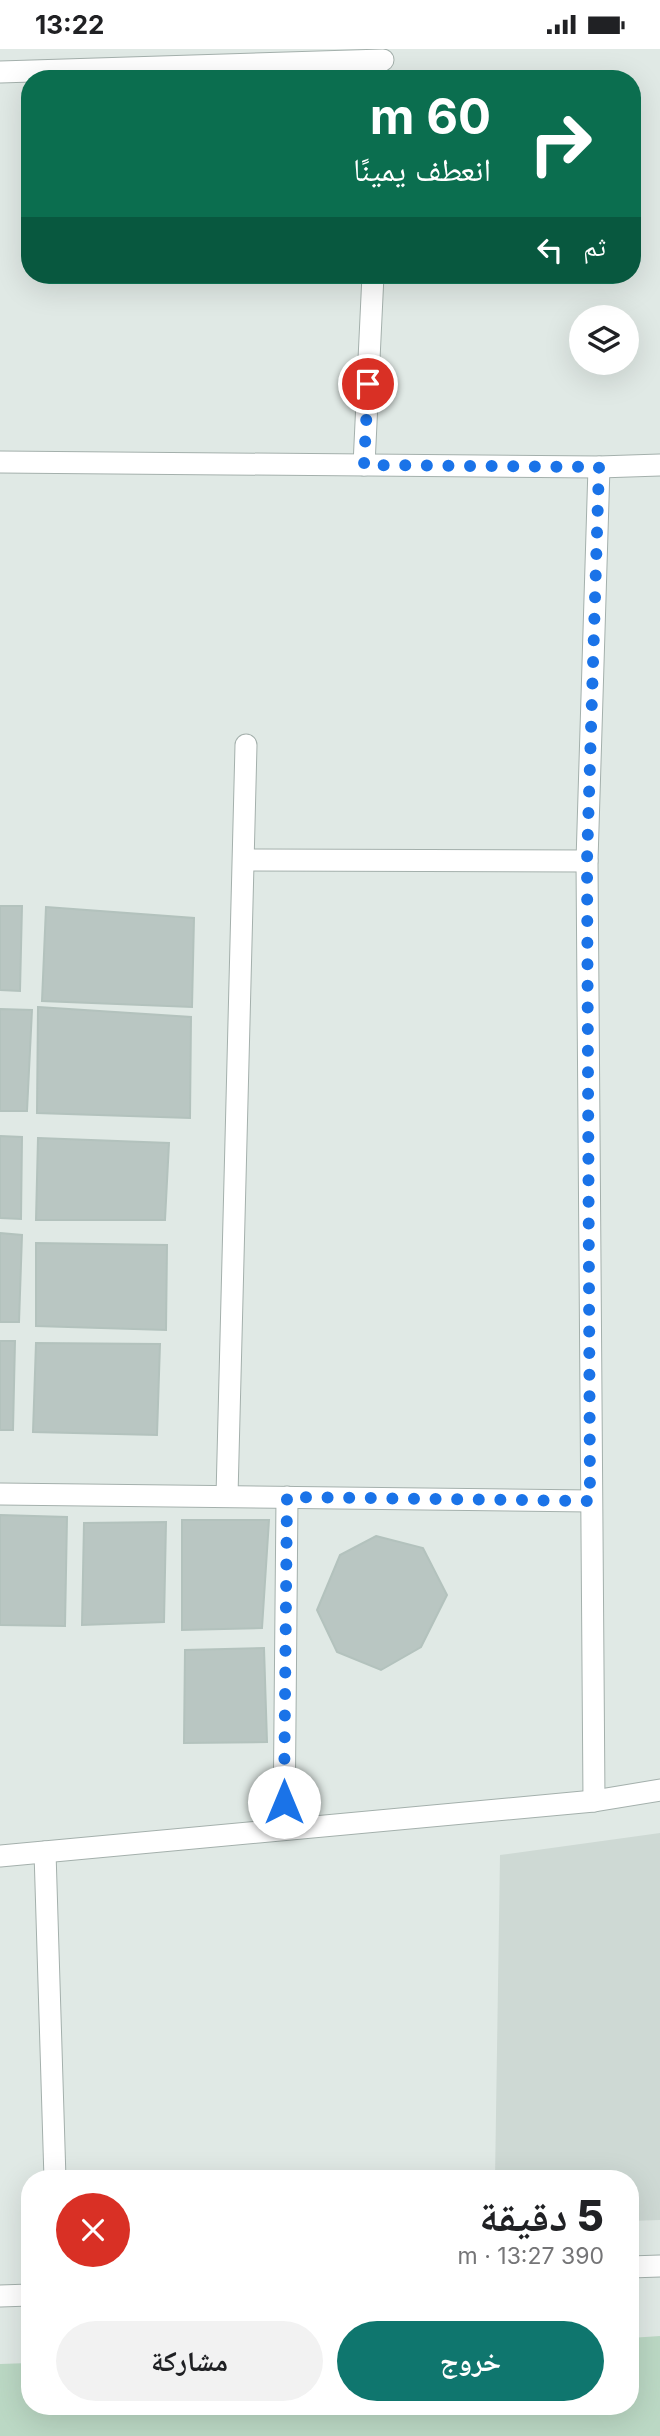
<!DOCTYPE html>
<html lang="ar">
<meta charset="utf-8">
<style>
body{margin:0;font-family:Inter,"Noto Naskh Arabic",sans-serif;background:#f2f2f2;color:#202124;direction:rtl;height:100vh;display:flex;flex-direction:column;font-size:26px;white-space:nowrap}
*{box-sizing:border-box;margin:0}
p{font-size:23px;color:#757577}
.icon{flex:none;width:38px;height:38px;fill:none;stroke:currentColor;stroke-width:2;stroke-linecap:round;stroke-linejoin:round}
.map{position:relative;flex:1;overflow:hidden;direction:ltr}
.side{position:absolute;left:21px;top:2121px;width:618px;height:245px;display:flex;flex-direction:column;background:#fff;border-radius:28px;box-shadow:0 7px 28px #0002;direction:rtl}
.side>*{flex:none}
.guide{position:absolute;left:21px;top:21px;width:620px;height:214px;border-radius:28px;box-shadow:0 7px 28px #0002;direction:rtl;background:#0b6e4f;color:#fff;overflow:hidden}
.fabs{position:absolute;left:569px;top:256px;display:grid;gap:14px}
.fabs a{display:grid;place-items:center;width:70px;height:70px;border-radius:50%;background:#fff;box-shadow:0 7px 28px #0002;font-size:35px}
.pin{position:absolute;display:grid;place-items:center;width:60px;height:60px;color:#fff;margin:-30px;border:4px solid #fff;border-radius:50%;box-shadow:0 2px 7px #0007}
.me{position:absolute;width:77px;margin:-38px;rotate:0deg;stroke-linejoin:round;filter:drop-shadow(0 0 5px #0008)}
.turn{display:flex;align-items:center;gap:24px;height:147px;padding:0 35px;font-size:32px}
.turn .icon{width:91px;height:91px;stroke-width:2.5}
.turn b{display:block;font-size:49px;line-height:60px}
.then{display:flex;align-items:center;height:66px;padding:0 35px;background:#0003;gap:14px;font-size:26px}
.round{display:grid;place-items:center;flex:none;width:74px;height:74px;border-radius:37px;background:#f2f2f2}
.summary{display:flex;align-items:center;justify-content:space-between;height:119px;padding:0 35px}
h1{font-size:42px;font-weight:800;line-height:52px}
.cta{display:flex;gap:14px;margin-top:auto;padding:14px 35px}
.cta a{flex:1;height:80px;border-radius:42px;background:#0f766e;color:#fff;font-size:28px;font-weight:800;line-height:80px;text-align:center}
.cta a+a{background:#f2f2f2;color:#202124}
.status{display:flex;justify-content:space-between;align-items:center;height:49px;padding:0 35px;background:#fff;direction:ltr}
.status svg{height:19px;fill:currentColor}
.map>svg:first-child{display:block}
</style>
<div class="status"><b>13:22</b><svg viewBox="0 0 49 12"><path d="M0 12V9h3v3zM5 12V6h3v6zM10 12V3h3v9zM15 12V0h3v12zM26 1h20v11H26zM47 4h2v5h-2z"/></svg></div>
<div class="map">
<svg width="660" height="2387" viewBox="0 0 660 2387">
<rect width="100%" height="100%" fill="#e0e9e5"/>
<path fill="#ced9d4" d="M660 1784V2171L630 2172V2130H495L500 1806Z"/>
<path fill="#bbd8c4" d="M660 2287V2387H0V2315L30 2314V2357H630V2289Z"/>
<g fill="#b9c6c2" stroke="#b3c2bd" stroke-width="2">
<path d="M0 857H22L20 942 0 941Z"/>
<path d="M46 858 194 869 192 958 42 952Z"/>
<path d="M38 958 191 968 190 1069 37 1064Z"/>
<path d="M0 960 32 961 27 1062H0Z"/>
<path d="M0 1087 22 1088 21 1170 0 1169Z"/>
<path d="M38 1089 169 1094 165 1171H36Z"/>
<path d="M0 1184 22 1186 19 1273H0Z"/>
<path d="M36 1194 167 1196 166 1281 36 1277Z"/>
<path d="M0 1292H15L13 1381H0Z"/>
<path d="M36 1294 160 1295 157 1386 33 1383Z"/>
<path d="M0 1466 67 1468 65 1577 0 1576Z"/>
<path d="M182 1471H269L262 1579 182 1581Z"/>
<path d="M166 1473 164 1573 82 1576 84 1474Z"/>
<path d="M376 1487 423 1499 447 1546 421 1598 381 1621 337 1603 317 1561 340 1506Z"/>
<path d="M264 1599 267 1693 184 1694 185 1601Z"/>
</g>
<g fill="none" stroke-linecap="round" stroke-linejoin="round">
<defs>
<g id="minor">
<path d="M0 23 383 11"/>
<path d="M0 413 599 418 660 416"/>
<path d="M364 416 373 226"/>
<path d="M244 811 587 812"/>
<path d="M0 1445 590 1452"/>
<path d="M227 1447 246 696"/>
<path d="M594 1752 587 812 599 418"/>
<path d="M284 1780 287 1448"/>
<path d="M45 1803 55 2130"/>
<path d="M0 1807 594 1752 660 1741"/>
<path d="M630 2218 660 2217"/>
<path d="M0 2247 30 2246"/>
</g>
</defs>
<use href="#minor" stroke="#a4b0ac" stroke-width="23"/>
<use href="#minor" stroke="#fff" stroke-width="21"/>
</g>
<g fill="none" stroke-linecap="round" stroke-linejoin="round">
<path stroke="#1a73e8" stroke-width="12" stroke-dasharray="0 21.6" d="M284 1753 287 1448 590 1452 587 812 599 418 364 416 368 335"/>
</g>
</svg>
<div class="fabs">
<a><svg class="icon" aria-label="layers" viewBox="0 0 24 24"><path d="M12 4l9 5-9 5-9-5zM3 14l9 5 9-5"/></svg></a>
</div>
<div class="pin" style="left:368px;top:335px;background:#d93025"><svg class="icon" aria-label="arrive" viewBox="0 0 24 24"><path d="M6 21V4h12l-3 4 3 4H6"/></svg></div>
<svg class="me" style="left:284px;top:1753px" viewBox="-20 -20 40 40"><circle r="19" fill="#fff"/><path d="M0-13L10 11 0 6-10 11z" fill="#1a73e8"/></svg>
<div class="guide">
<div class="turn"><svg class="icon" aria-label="right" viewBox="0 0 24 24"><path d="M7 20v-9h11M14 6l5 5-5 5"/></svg><div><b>60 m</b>انعطف يمينًا</div></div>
<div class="then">ثم<svg class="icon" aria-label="left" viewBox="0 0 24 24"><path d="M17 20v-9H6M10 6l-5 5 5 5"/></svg></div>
</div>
<section class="side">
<div class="summary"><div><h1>5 دقيقة</h1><p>390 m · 13:27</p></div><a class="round" style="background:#d93025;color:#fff"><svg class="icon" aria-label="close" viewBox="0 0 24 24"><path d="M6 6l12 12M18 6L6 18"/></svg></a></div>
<div class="cta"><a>خروج</a><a>مشاركة</a></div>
</section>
</div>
